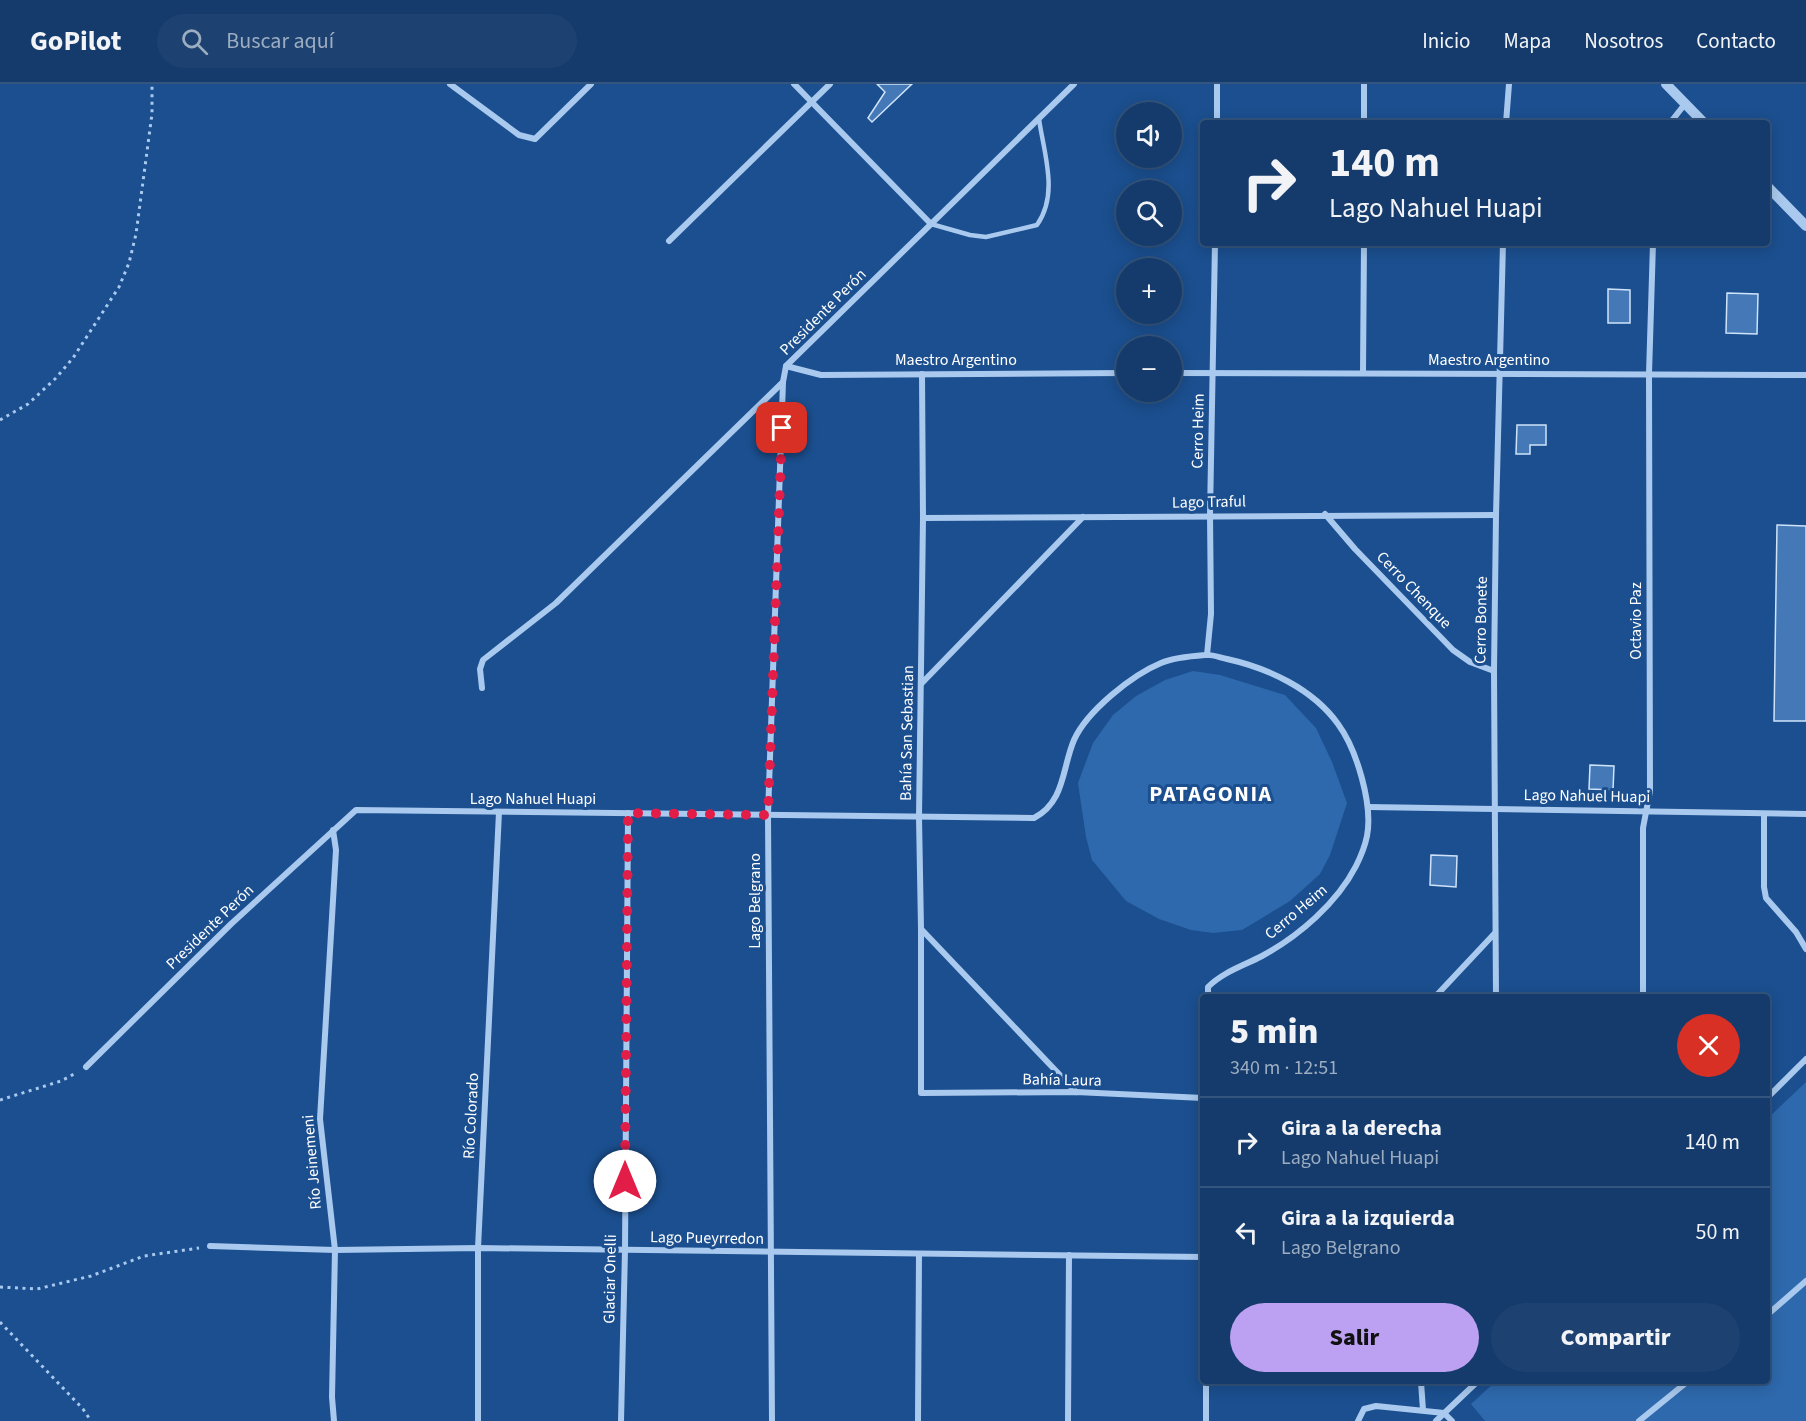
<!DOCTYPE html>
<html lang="es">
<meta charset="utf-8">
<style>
body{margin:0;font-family:"Source Sans 3",sans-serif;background:#1d4271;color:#f1f3f6;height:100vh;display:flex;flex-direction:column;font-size:22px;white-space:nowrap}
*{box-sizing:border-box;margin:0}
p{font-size:20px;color:#9dadc1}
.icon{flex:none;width:33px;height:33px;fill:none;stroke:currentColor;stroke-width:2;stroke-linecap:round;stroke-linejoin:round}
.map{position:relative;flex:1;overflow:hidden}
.panel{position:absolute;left:1200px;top:910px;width:570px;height:390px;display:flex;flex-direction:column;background:#143b6b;border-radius:6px;box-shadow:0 3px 15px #0003,0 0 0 2px #33557e}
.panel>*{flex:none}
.guide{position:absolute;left:1200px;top:36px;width:570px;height:126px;border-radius:6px;box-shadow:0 3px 15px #0003,0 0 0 2px #33557e;background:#143b6b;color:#f1f3f6;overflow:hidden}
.fabs{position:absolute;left:1116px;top:18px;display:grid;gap:12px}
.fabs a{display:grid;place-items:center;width:66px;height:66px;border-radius:50%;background:#143b6b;box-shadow:0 3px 15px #0003,0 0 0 2px #33557e;font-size:30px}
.pin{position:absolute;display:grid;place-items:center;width:51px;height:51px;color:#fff;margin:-26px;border-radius:12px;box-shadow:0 3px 9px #0006}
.me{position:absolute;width:66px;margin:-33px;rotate:0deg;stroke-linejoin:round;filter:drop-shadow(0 0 4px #0008)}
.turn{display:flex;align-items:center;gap:21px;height:126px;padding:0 30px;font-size:27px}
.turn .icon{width:78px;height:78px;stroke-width:2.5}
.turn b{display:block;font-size:42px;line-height:51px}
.round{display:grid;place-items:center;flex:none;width:63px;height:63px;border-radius:32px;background:#1d4271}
.overview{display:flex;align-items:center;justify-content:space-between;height:102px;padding:0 30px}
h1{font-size:36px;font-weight:800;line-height:45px}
.primary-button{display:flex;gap:12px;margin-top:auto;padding:12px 30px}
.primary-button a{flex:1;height:69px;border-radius:36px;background:#bca0f2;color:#111;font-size:24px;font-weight:800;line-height:69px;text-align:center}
.primary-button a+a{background:#1d4271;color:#f1f3f6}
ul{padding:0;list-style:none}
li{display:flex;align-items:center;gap:18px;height:90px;padding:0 30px;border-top:2px solid #33557e}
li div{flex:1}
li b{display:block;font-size:22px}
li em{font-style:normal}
header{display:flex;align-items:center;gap:36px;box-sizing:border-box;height:84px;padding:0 30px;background:#143b6b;border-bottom:2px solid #33557e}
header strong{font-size:28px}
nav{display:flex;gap:33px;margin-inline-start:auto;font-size:21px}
.search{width:420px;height:54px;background:#1d4271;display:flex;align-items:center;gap:15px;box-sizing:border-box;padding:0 21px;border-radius:33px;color:#9dadc1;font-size:22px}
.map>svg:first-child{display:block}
</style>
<header>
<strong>GoPilot</strong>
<div class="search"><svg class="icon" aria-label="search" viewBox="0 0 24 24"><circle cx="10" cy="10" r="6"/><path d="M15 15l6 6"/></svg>Buscar aquí</div>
<nav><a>Inicio</a><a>Mapa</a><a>Nosotros</a><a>Contacto</a></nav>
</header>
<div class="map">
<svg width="1806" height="1337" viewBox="0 0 1806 1337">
<rect width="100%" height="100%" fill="#1b4f8f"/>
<g fill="#2e69ad">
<path d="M1193 587 1220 591 1285 611 1316 644 1332 678 1347 719 1330 771 1320 790 1290 817 1242 846 1213 849 1191 846 1159 835 1126 817 1092 776 1086 753 1078 699 1093 659 1113 631 1136 612 1165 596Z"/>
<path d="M1806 998V1337H1485L1471 1320 1495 1298H1767V1035Z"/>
</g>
<g fill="#4478b7" stroke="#cfe3fa" stroke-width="1.5">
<path d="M877 0H912L872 38 868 34 885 8Z"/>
<path d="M1608 205 1630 206V239H1608Z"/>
<path d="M1727 209 1758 210 1757 250 1726 249Z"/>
<path d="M1517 341H1546V361H1530V370H1516Z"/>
<path d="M1777 441 1806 442V637H1774Z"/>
<path d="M1590 681 1614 682 1613 706 1589 705Z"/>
<path d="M1431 771 1457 772 1456 803 1430 801Z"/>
</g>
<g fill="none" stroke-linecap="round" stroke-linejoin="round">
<g stroke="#a9c9ee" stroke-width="3" stroke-dasharray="3 4.5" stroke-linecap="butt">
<path d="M0 336 28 320 56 294 73 274 119 203 129 179 136 150 152 30V0"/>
<path d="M0 1016 61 997 76 989"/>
<path d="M0 1203 37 1205 91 1192 144 1172 199 1164"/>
<path d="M0 1238 83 1325 91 1337"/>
</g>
<path stroke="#a9c9ee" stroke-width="4.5" d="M931 140 970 151 986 153 1037 141C1059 110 1044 70 1039 35"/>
<g stroke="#a9c9ee" stroke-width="6">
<path d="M450 0 519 51 535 55 591 0"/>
<path d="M794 0 931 140"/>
<path d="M1217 39V0"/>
<path d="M1364 39V0"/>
<path d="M1506 39 1509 0"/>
<path d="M1670 39 1685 20"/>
<path d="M669 157 830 0"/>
<path d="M786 282 821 291 1126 289"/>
<path d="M1172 289 1806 291"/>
<path d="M1363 289 1364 159"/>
<path d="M922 290 923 434 919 733 921 845V1009L1076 1008 1203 1014"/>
<path d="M1325 430 1355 465 1453 566 1470 578 1494 587"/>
<path d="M923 434 1496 431"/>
<path d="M1207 571 1211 530 1210 431 1215 159"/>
<path d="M921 600 1083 433"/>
<path d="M482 604 480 585 483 576 556 519 783 298 786 282 1074 0"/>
<path d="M1368 723 1806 730"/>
<path d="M1764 730V803L1766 814 1796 848 1806 865"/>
<path d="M333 746 336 766 320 1035 335 1166 332 1313 334 1337"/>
<path d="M922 846 1076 1008"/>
<path d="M1434 914 1495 849"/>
<path d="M1496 914 1494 587 1496 431 1503 159"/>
<path d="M1643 914V744L1650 707 1649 290 1653 159"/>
<path d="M86 983 231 840 356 726 1034 734C1065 718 1062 684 1074 656 1087 627 1132 591 1161 579 1173 574 1192 572 1205 571 1212 570 1221 574 1227 575 1268 584 1313 605 1338 640 1357 666 1373 721 1367 752 1365 762 1360 774 1356 782 1337 819 1299 852 1262 872 1243 882 1223 888 1208 903V914"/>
<path d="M1767 1014 1806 975"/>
<path d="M210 1162 335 1166 478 1164 1203 1173"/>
<path d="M1767 1231 1806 1197"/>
<path d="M1206 1298V1337"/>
<path d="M1421 1298 1423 1326"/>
<path d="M478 1337V1164L499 728"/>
<path d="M621 1337 625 1166 628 729"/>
<path d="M772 1337 768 731 783 298"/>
<path d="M918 1337 919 1170"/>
<path d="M1068 1337 1069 1171"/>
<path d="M1358 1337 1364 1325 1376 1322 1444 1329 1452 1337"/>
<path d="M1436 1337 1477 1298"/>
<path d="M1639 1337 1687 1298"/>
</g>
<g stroke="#a9c9ee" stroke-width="10">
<path d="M1666 0 1704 39"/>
<path d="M1767 102 1806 142"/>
</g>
</g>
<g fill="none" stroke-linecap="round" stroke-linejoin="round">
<path stroke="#e11d48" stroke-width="10" stroke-dasharray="0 18" d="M625 1097 628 729 768 731 782 344"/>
</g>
<g text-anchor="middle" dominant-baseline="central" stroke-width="6" stroke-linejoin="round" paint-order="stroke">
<g font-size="16" fill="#fff" stroke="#1b4f8f">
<text transform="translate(823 228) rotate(-45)">Presidente Perón</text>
<text x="956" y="276">Maestro Argentino</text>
<text x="1489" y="276">Maestro Argentino</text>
<text transform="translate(1198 347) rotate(-89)">Cerro Heim</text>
<text transform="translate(1209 418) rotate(-1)">Lago Traful</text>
<text transform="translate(1414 506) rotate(46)">Cerro Chenque</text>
<text transform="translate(1481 536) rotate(-89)">Cerro Bonete</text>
<text transform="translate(1636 537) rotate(-90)">Octavio Paz</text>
<text transform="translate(907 649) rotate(-89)">Bahía San Sebastian</text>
<text transform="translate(1587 712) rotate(1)">Lago Nahuel Huapi</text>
<text x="533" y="715">Lago Nahuel Huapi</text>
<text transform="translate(755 817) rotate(-90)">Lago Belgrano</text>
<text transform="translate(1296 828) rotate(-40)">Cerro Heim</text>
<text transform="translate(210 843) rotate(-44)">Presidente Perón</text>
<text transform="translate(1062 996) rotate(1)">Bahía Laura</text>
<text transform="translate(471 1032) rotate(-87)">Río Colorado</text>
<text transform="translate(312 1078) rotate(-95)">Río Jeinemeni</text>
<text transform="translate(707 1154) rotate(1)">Lago Pueyrredon</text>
<text transform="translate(610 1195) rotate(-89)">Glaciar Onelli</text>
</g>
<g font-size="22" font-weight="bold" letter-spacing="1.5" fill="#fff" stroke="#1b4f8f">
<text x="1211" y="710">PATAGONIA</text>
</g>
</g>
</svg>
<div class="fabs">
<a><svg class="icon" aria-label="sound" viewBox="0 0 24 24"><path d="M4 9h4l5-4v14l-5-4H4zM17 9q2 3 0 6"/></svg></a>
<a><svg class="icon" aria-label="search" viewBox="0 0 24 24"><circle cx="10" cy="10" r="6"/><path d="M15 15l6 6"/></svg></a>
<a>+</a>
<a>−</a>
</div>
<div class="pin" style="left:782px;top:344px;background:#d93025"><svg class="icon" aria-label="arrive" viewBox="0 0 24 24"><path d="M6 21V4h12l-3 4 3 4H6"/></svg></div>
<svg class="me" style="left:625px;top:1097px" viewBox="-20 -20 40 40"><circle r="19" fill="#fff"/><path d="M0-13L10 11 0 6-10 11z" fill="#e11d48"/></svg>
<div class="guide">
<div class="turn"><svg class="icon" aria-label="right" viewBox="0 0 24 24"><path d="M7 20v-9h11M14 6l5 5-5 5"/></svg><div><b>140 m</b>Lago Nahuel Huapi</div></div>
</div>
<section class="panel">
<div class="overview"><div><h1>5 min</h1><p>340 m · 12:51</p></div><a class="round" style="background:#d93025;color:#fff"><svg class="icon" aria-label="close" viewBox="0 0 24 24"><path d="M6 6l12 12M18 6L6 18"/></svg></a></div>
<ul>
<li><svg class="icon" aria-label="right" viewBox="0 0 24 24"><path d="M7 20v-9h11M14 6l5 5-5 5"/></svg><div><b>Gira a la derecha</b><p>Lago Nahuel Huapi</p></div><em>140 m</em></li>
<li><svg class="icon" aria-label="left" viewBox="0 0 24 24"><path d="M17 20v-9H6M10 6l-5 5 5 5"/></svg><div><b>Gira a la izquierda</b><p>Lago Belgrano</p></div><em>50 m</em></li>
</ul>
<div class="primary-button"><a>Salir</a><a>Compartir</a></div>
</section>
</div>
